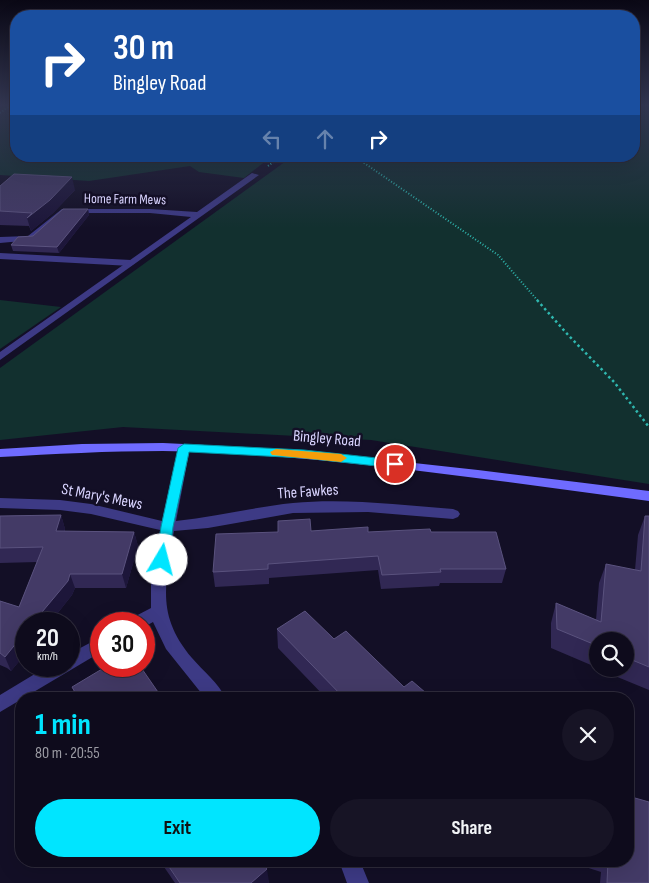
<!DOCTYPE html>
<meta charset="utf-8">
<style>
body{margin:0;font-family:"Sofia Sans Condensed",sans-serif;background:#171425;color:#f1f3f6;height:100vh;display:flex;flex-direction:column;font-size:19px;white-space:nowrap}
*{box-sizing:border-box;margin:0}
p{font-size:16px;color:#9b9ba3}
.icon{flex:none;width:28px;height:28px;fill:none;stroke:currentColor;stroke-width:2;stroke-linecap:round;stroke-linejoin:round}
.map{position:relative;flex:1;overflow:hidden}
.drawer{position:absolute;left:15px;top:692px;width:619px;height:175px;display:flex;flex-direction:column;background:#0e0b1c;border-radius:20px;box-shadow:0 5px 20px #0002,0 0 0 1px #2e2b3b}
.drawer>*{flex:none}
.banner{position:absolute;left:10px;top:10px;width:630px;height:152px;border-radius:20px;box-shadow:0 5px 20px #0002,0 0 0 1px #2e2b3b;background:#1a4fa0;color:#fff;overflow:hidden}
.tools{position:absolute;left:589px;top:632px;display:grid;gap:10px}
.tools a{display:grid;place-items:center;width:45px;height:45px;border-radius:50%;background:#0e0b1c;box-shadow:0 5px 20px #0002,0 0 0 1px #2e2b3b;font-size:25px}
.speed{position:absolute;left:15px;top:612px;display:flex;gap:10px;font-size:25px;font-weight:700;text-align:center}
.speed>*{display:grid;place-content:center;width:65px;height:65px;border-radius:50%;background:#0e0b1c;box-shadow:0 5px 20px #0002,0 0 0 1px #2e2b3b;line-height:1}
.speed small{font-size:12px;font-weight:400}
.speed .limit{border:8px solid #d22;background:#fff;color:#111}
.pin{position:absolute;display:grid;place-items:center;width:42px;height:42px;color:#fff;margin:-21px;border:2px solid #fff;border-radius:50%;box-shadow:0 1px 5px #0007}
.me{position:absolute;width:55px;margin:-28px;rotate:8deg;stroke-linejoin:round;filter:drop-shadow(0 0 4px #0008)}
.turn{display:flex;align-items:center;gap:18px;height:105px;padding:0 20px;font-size:22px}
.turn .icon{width:65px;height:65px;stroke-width:2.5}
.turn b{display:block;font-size:35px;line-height:42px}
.lanes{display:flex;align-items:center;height:48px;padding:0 20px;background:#0003;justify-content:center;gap:25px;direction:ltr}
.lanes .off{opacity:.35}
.round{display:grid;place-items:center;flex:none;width:52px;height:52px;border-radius:26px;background:#171425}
.summary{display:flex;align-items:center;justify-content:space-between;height:85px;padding:0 20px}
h1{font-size:30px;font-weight:700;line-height:38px;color:#00e5ff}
.cta{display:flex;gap:10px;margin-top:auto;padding:10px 20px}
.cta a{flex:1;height:58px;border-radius:30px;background:#00e5ff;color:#111;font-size:20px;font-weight:700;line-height:58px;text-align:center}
.cta a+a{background:#171425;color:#f1f3f6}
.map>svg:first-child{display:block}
</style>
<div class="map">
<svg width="649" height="883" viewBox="0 0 649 883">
<rect width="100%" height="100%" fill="#130f26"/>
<g fill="#12302f">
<path d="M0 104H16V156H272L244 178 199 172 190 166 89 181 0 175Z"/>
<path d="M634 104H649V484L371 440 123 427 0 440V368L293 156H634Z"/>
<path d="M0 300 61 307 0 349Z"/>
</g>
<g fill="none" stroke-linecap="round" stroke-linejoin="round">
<g stroke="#2fb8b0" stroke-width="2" stroke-dasharray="1 2" stroke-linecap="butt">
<path d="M0 113 12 104"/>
<path d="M354 156 498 255 538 301"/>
<path d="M268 166 282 156"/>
</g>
<path stroke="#2fb8b0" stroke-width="2.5" stroke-dasharray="2.5 3" stroke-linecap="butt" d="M537 300 569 336 614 382 649 427"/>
<path fill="#3d3a85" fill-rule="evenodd" d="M0 253 131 260 135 263 131 266 0 259Z"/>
<g fill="#3d3a85" fill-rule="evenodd">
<path d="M252 173 259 175 0 360V352L191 217 150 213H64L33 240 0 243V237L28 236 62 209H150L197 212Z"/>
<path d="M184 444 190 448 176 521C215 517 254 507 293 503 346 498 400 505 453 509L458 511 460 514 458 517 453 519 368 512 293 513 208 528 174 531C166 583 155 614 192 658 203 671 219 683 226 699H206L166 649 153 622 144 627V624H128L130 619 151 608V585L160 530 91 514 60 510 0 508V498L60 500 91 504 162 521 178 448Z"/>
<path d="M101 637V652L0 712V695L48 666H69V654Z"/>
<path d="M339 861H360L369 883H347Z"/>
</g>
<path fill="#6f6bff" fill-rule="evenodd" d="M163 443C326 450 487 471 649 491V501C488 480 326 454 163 451 108 451 54 454 0 457V449L82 444Z"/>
</g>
<g fill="#312854">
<path d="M0 186 75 190 53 213 31 231 29 226 0 225Z"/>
<path d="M88 209 89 215 59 253 13 251 11 245 33 236Z"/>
<path d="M61 515 65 529V531L134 532 138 546 126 588H75L72 595 49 624H26V653L11 671 7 668 0 665V601L19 607 37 562 0 563V516Z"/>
<path d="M645 516H649V690L598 669H625V641H598V668L551 648V623L556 603 596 620 599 583 606 564 635 570 638 535Z"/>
<path d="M311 531 368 532H431L506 569 502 583H440L439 586 381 589 378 570 269 578V584L215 587 213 572 278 532Z"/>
<path d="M277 629 334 639 404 687 433 699H327L278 648Z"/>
<path d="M72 687 160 695 161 699H77Z"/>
<path d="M160 861H260L269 882 268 883H175Z"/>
<path d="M567 861H628L649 883H600L601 872Z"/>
</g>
<g fill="#1d163a">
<path d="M72 177 75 190 53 213 31 231 27 218Z"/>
<path d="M88 209 89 215 59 253 57 247Z"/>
<path d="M61 515 65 529 60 545 56 531Z"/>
<path d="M134 532 138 546 126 588 122 574Z"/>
<path d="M70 574 75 588 72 595 49 624H32Z"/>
<path d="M26 631V653L11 671 5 657Z"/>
<path d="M160 695 161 699H154Z"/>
<path d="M267 869 269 882 268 883H251Z"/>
</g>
<g fill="#433a66" stroke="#5a527e">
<path d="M14 174 72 177 50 200 27 218 32 213 0 211V186Z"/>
<path d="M63 209H88L57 247 11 245 18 237 33 236Z"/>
<path d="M61 515 56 531 134 532 122 574H70L68 581 32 624H26V631L5 657 0 653V601L19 607 43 547 0 548V516Z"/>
<path d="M645 516H649V667L625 657V641H598V646L557 629 556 603 601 622 606 564 641 571Z"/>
<path d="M310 519 311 531 368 527V532L430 529 431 532H496L506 569H440L441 572 382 575 378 556 268 564V569L213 572 216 534 278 532V521Z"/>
<path d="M305 611 334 639 346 631 404 687 412 681 433 699H345L277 629Z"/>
<path d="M107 666H140L160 695 154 699H79L72 687Z"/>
<path d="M628 796 649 802V883H607L608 861H628Z"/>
<path d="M165 861H260L267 869 251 883H180Z"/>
</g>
<linearGradient id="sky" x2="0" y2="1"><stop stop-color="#0a0815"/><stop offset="0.46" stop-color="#333752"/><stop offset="1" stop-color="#333752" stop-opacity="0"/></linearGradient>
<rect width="649" height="228" fill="url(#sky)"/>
<path fill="#00e5ff" stroke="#0095a6" d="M184 444 304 450 395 460 401 464 395 468 304 458 189 452 173 527 169 560 167 563H158L156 560 161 527 178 448Z"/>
<path fill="#f59e0b" d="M276 449 341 454 347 458 341 462 272 455 270 452Z"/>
<g text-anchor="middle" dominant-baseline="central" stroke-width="5" stroke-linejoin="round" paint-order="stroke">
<g font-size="14" fill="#d9d4ff" stroke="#130f26">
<text transform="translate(125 199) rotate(1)">Home Farm Mews</text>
</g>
<g font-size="16" fill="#d9d4ff" stroke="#130f26">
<text transform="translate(327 439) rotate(5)">Bingley Road</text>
<text transform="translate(308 492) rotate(-4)">The Fawkes</text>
<text transform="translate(102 497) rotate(11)">St Mary's Mews</text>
</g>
</g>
</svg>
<div class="tools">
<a><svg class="icon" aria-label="search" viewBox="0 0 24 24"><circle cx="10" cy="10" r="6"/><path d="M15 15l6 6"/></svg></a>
</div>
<div class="speed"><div>20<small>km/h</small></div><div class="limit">30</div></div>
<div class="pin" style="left:395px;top:464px;background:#d93025"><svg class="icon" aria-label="arrive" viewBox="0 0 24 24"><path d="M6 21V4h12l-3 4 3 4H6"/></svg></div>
<svg class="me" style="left:162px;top:560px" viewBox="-20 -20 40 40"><circle r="19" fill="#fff"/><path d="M0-13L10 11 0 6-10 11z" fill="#00e5ff"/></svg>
<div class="banner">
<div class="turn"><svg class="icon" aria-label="right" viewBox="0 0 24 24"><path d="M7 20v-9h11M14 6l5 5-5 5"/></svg><div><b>30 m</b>Bingley Road</div></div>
<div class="lanes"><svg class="icon off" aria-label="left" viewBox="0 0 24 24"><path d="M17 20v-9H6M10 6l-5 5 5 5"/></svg><svg class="icon off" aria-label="ahead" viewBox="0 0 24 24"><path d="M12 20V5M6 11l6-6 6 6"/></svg><svg class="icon" aria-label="right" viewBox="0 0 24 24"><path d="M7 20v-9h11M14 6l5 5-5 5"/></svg></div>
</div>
<section class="drawer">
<div class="summary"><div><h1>1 min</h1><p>80 m · 20:55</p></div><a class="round"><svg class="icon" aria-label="close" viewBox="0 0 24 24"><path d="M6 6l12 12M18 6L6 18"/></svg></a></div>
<div class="cta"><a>Exit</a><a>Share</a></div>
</section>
</div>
